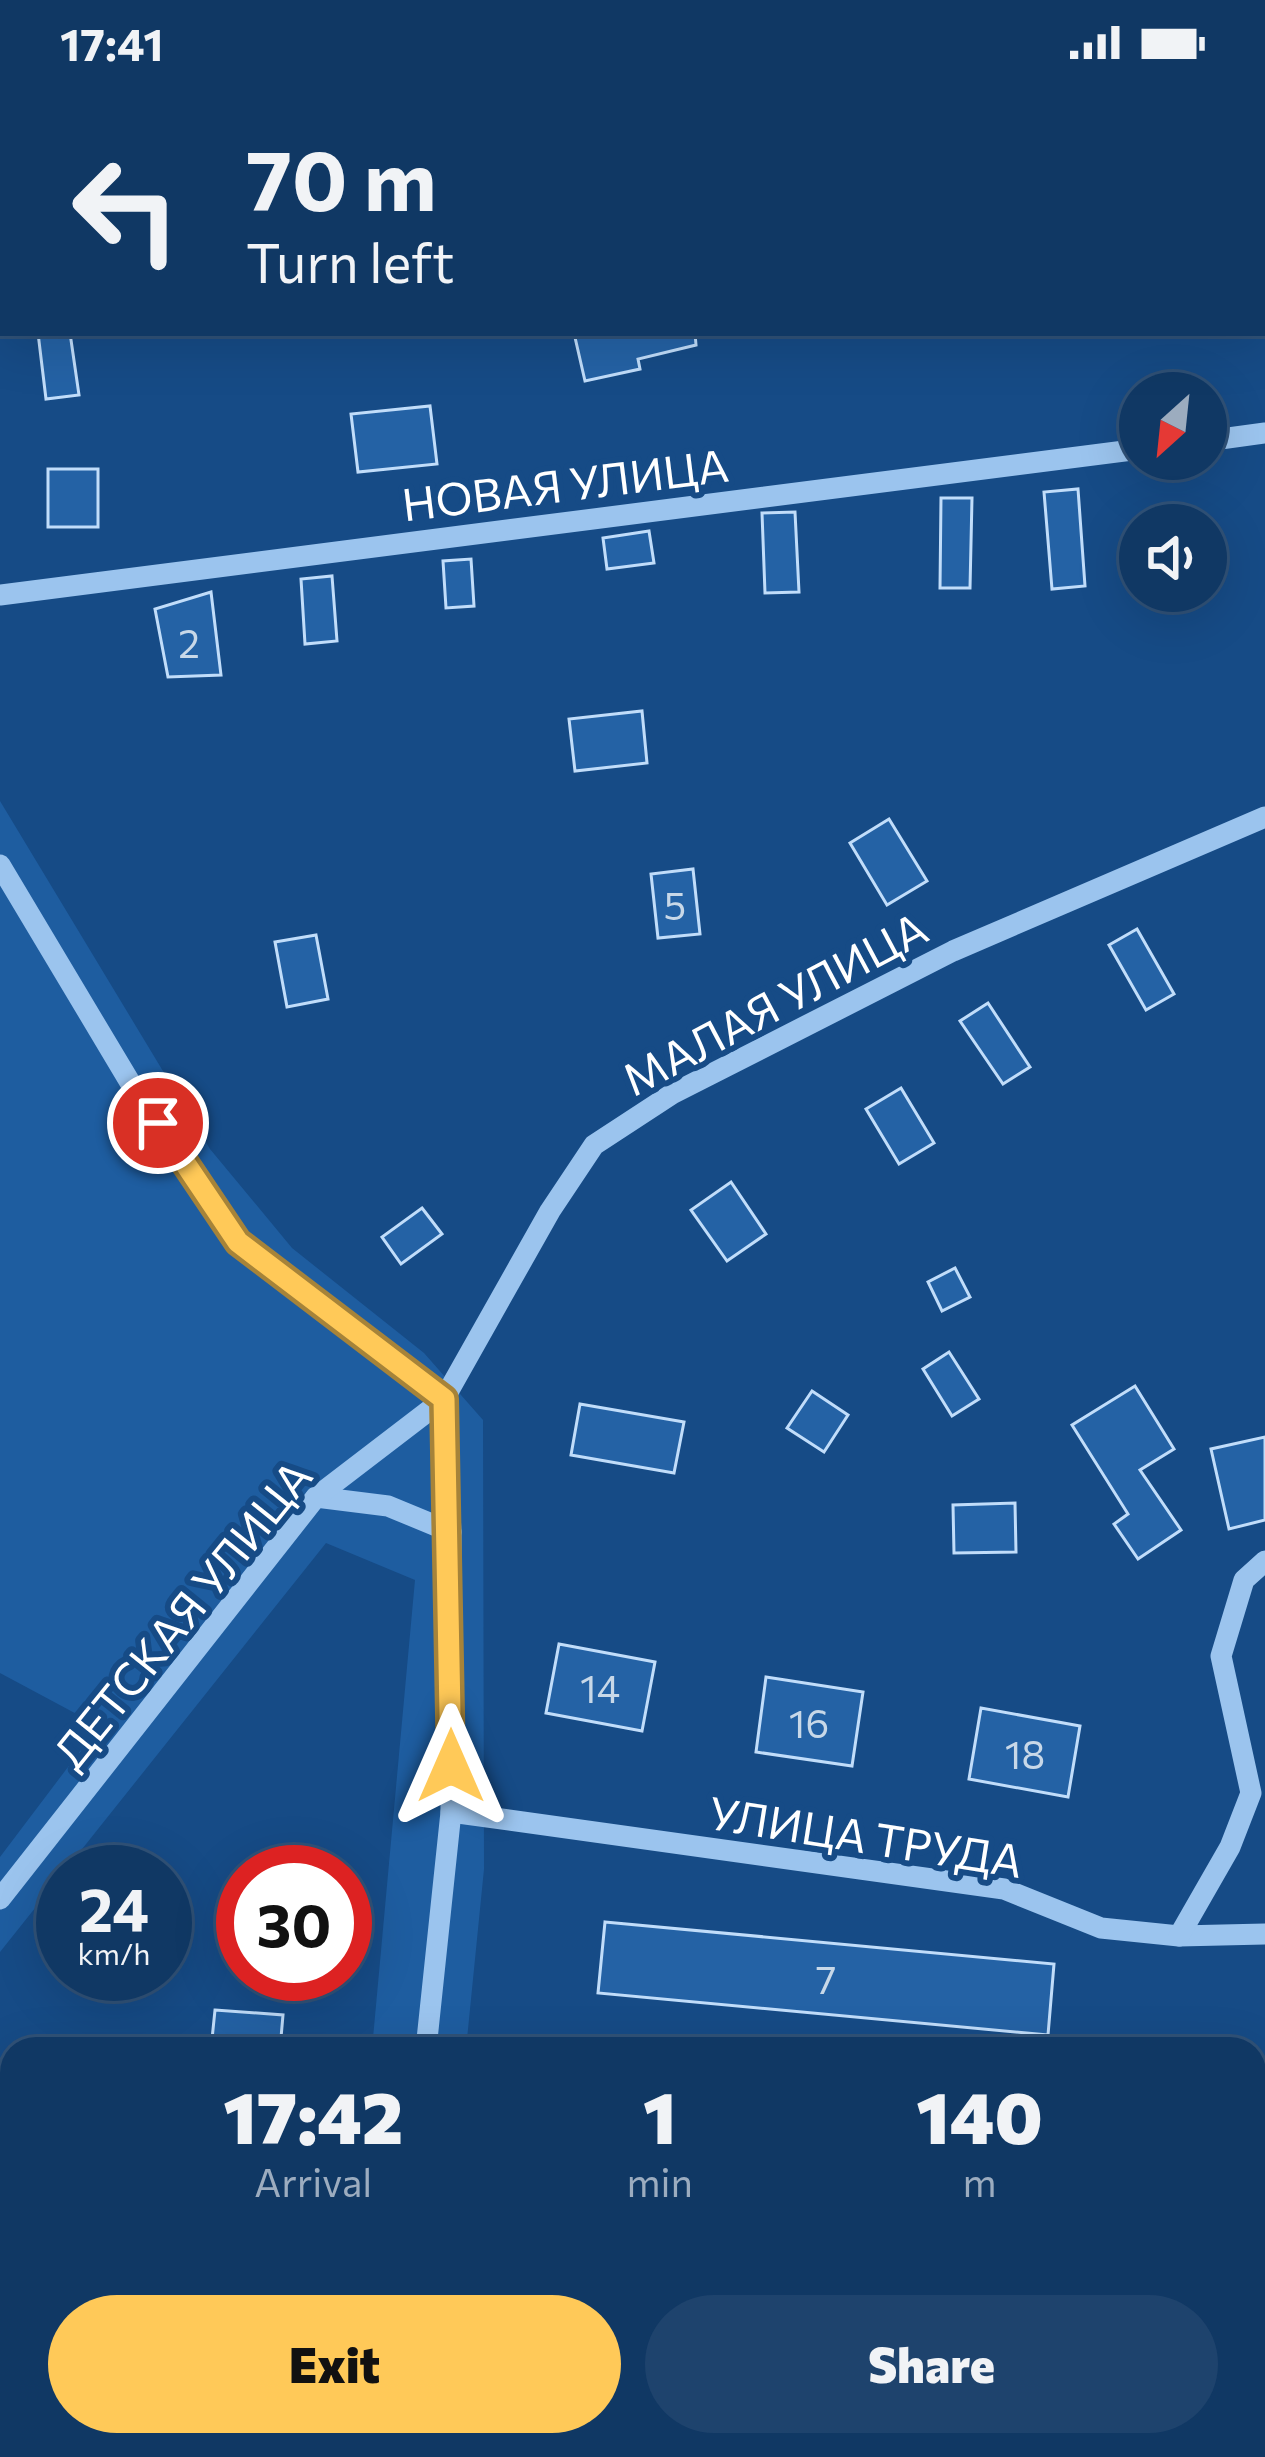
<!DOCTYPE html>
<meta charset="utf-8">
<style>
body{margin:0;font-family:Commissioner,sans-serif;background:#1e436d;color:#f1f3f6;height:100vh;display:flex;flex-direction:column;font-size:45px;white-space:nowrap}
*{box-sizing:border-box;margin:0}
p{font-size:39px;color:#9cacbf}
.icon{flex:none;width:66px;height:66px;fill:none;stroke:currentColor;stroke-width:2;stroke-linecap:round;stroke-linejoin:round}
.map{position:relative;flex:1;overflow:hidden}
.sheet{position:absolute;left:0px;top:1953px;width:1266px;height:420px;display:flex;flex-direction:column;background:#103864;border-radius:36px 36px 0 0;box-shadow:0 12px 48px #0002,0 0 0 3px #305278}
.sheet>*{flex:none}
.guide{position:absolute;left:0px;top:0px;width:1266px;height:252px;box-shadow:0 12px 48px #0002,0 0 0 3px #305278;background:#103864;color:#f1f3f6;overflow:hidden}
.needle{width:78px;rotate:207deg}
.buttons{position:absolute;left:1119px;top:288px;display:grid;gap:24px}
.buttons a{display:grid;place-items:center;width:108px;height:108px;border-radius:50%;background:#103864;box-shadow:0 12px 48px #0002,0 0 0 3px #305278;font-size:60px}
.speed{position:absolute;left:36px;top:1761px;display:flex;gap:24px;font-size:60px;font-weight:700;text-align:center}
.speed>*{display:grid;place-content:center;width:156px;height:156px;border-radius:50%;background:#103864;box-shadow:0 12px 48px #0002,0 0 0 3px #305278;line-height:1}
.speed small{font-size:30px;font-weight:400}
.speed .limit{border:18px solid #d22;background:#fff;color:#111}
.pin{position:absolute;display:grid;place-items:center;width:102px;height:102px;color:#fff;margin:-51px;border:6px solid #fff;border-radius:50%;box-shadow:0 3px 12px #0007}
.me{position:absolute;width:132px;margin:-66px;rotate:0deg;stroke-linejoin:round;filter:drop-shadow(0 0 9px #0008)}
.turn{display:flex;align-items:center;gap:42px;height:252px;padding:0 48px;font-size:54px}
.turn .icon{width:156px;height:156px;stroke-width:2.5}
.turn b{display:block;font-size:84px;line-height:102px}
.eta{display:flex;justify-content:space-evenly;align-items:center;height:204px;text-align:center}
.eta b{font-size:72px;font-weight:800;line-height:84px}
.button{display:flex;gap:24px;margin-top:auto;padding:24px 48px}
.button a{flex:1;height:138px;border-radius:72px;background:#ffc958;color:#111;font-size:48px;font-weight:800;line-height:138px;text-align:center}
.button a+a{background:#1e436d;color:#f1f3f6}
.status{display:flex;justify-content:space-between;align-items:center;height:84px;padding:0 60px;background:#103864;direction:ltr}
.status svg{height:33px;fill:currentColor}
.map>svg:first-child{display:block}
</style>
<div class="status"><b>17:41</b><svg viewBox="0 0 49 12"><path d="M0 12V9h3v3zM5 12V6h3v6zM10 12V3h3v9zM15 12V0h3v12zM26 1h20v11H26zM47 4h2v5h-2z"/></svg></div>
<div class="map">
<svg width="1265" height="2373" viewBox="0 0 1265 2373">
<rect width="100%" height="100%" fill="#164b86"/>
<path fill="#1e5da0" d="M0 717 210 1065 292 1164 424 1269 483 1336 484 1785 466 1965H372L415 1496 326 1459 0 1868V1773L99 1642 0 1589Z"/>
<g fill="#2462a5" stroke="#c1ddfa" stroke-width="3">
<path d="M38 249H70L79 311 46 315Z"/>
<path d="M574 249H695L696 261 638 275 640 285 585 297Z"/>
<path d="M430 322 437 380 358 388 351 330Z"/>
<rect x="48" y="385" width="50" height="58"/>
<path d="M1078 405 1085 502 1052 505 1044 408Z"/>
<path d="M941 414H972L970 504H940Z"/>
<path d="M795 428 799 508 765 509 762 429Z"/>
<path d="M649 447 654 479 607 485 603 454Z"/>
<path d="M471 475 474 522 446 524 443 477Z"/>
<path d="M332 492 337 557 305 560 301 495Z"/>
<path d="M211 508 221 591 168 593 155 525Z"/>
<path d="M642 627 647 679 575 687 569 635Z"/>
<path d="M889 735 927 797 887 821 850 759Z"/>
<path d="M693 785 700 850 658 854 651 790Z"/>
<path d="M1137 845 1174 910 1146 926 1109 861Z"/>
<path d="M316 851 328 915 287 923 275 858Z"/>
<path d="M988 919 1030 983 1003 1000 960 937Z"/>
<path d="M901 1004 934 1059 899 1080 866 1025Z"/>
<path d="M731 1098 766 1150 727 1177 691 1126Z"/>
<path d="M422 1124 442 1150 401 1180 382 1153Z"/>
<path d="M955 1184 970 1213 942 1227 928 1198Z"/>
<path d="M949 1268 979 1315 952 1332 923 1285Z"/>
<path d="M1135 1302 1174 1365 1140 1386 1181 1446 1138 1475 1114 1440 1128 1430 1072 1341Z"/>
<path d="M812 1307 848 1331 824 1368 787 1344Z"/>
<path d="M580 1320 684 1338 674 1389 571 1371Z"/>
<path d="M1265 1353V1436L1229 1445 1211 1365Z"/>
<path d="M1015 1419 1016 1468 954 1469 953 1421Z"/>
<path d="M559 1560 655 1578 642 1647 546 1629Z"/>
<path d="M766 1593 863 1608 852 1682 756 1668Z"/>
<path d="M981 1624 1080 1642 1068 1713 969 1695Z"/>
<path d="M605 1838 1054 1880 1048 1951 598 1909Z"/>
<path d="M215 1926 283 1931 280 1965H211Z"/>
</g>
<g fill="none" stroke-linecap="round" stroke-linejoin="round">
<g stroke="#9bc4ee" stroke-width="21">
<path d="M1263 6 1265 5"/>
<path d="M0 205 3 204"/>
<path d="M1206 357 1265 349"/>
<path d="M0 511 1140 365"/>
<path d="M0 781 131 1000 238 1158 444 1315"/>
<path d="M316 1413 388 1422 451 1448"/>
<path d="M451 1728 1004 1805 1101 1844 1179 1852 1265 1850"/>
<path d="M0 1815 316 1413 444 1315 550 1127 594 1061 672 1010 953 867 1265 733"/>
<path d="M1179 1852 1230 1763 1251 1709 1221 1572 1244 1496 1265 1477"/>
<path d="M426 1965 451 1728V1448L444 1315"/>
<path d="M382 2373 383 2361"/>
</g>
</g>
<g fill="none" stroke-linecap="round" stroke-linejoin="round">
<defs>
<path id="route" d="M158 1039 238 1158 444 1315 451 1682"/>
</defs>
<use href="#route" stroke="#a68339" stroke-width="30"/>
<use href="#route" stroke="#ffc958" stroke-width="21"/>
</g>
<g text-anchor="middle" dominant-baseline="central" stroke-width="12" stroke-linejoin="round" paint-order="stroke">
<g font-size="39" fill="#c8d8e8">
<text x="189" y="558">2</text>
<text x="675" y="820">5</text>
<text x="600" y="1603">14</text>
<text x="809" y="1638">16</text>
<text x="1025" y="1669">18</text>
<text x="826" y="1894">7</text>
</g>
<g font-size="45" fill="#fff" stroke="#164b86">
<text transform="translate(565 399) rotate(-7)">НОВАЯ УЛИЦА</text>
<text transform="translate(774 918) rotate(-28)">МАЛАЯ УЛИЦА</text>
<text transform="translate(181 1529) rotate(-51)">ДЕТСКАЯ УЛИЦА</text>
<text transform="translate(866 1751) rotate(9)">УЛИЦА ТРУДА</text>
</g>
</g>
</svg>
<div class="buttons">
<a><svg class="needle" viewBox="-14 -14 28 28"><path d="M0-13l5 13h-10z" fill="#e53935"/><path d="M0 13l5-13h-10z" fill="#9cacbf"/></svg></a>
<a><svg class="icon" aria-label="sound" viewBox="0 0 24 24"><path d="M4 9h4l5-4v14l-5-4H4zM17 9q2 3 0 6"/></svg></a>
</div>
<div class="speed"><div>24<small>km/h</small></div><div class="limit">30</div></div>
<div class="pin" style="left:158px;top:1039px;background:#d93025"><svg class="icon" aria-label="arrive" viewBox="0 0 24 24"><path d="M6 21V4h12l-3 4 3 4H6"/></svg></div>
<svg class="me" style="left:451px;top:1682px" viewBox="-20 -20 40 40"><path d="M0-17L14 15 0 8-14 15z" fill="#ffc958" stroke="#fff" stroke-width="4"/></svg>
<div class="guide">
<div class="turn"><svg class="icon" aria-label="left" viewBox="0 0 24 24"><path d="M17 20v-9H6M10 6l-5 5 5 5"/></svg><div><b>70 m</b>Turn left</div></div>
</div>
<section class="sheet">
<div class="eta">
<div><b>17:42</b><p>Arrival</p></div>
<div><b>1</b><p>min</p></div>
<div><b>140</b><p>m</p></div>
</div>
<div class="button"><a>Exit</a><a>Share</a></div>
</section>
</div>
